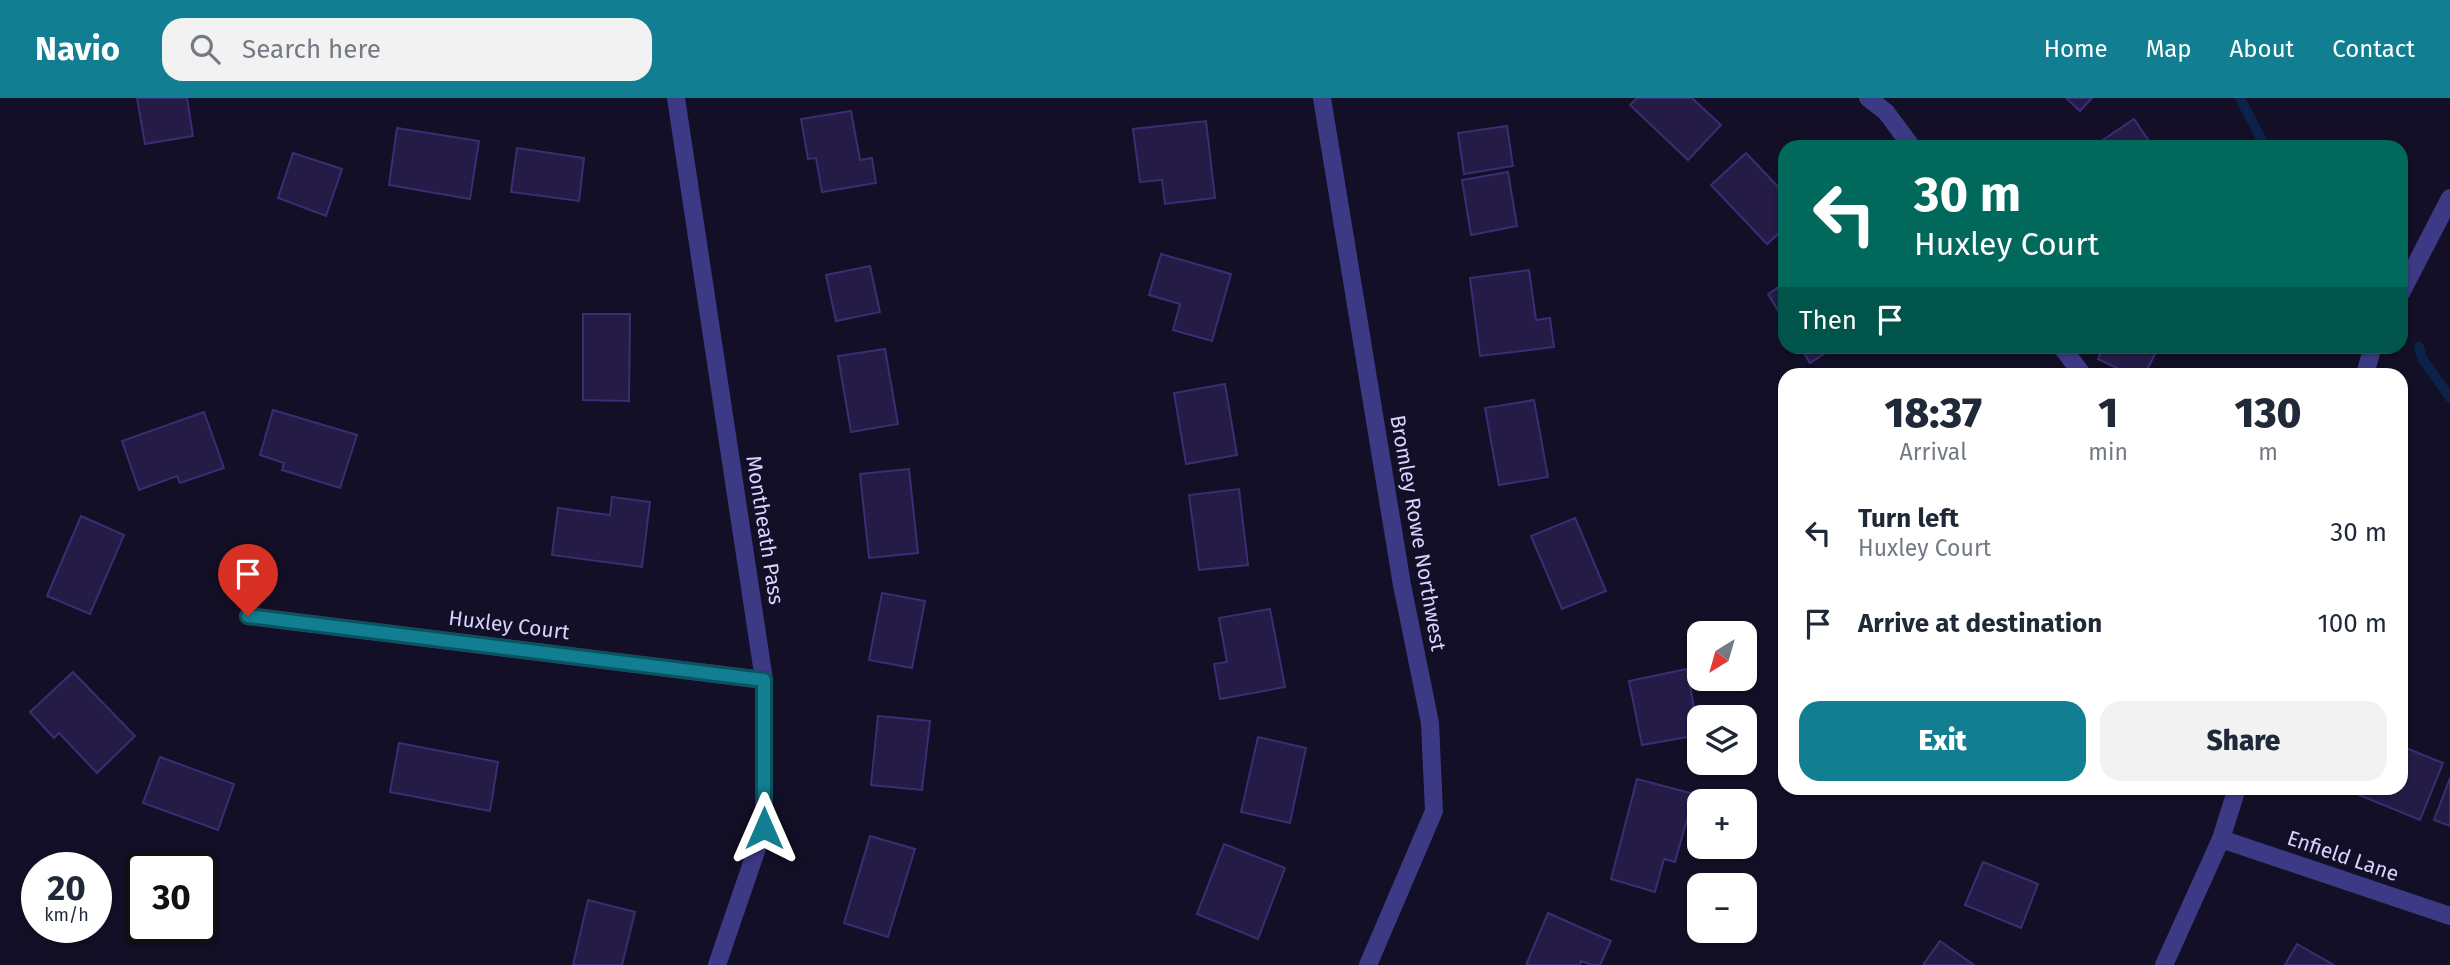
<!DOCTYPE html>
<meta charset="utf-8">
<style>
body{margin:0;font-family:"Fira Sans",sans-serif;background:#f2f2f3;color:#1f2937;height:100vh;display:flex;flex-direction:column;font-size:26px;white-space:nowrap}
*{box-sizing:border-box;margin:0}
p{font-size:23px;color:#747a83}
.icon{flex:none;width:38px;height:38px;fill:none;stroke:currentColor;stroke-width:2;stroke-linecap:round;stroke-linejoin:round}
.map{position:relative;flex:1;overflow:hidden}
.drawer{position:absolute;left:1778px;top:270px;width:630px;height:427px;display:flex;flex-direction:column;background:#fff;border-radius:21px;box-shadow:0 2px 5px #0004}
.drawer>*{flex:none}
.banner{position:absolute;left:1778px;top:42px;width:630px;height:214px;border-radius:21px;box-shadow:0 2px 5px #0004;background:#00695c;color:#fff;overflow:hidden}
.needle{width:46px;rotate:217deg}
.controls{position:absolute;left:1687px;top:523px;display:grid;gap:14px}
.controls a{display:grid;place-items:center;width:70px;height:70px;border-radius:14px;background:#fff;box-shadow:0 2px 5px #0004;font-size:35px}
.speed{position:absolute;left:21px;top:754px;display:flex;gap:14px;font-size:35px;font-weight:700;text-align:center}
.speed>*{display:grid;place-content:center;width:91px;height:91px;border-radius:50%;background:#fff;box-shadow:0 2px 5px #0004;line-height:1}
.speed small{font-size:18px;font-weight:400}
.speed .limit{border:4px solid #111;border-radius:10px;background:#fff;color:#111}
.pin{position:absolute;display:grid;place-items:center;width:60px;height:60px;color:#fff;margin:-72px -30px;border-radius:50% 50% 50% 0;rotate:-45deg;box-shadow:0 0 7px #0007}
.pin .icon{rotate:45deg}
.me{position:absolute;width:77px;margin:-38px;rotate:0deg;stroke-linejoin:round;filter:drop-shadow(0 0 5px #0008)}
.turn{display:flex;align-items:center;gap:24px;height:147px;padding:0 21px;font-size:32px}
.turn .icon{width:91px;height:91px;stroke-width:2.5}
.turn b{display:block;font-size:49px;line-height:60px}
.then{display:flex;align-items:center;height:66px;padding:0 21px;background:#0003;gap:14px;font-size:26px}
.eta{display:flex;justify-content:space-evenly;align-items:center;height:119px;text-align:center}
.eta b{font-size:42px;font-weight:800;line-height:49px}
.button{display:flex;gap:14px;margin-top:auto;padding:14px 21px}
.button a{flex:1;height:80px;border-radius:21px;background:#117e91;color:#fff;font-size:28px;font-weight:800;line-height:80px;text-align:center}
.button a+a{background:#f2f2f3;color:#1f2937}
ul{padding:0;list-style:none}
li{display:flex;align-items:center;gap:21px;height:91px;padding:0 21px}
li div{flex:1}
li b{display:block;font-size:26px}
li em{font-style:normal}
header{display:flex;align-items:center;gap:42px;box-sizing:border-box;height:98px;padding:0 35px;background:#117e91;color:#fff}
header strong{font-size:33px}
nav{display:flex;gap:38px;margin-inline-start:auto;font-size:24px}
.search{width:490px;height:63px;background:#f2f2f3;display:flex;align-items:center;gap:18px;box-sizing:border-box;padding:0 24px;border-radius:21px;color:#747a83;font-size:26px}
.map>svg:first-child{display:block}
</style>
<header>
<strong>Navio</strong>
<div class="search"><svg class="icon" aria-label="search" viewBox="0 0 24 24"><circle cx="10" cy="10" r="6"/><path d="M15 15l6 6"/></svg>Search here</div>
<nav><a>Home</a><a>Map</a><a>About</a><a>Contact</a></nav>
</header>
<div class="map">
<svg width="2450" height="867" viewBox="0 0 2450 867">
<rect width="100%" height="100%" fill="#130f26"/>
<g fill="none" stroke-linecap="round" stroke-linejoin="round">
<g stroke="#0c2248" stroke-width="10">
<path d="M2240 0 2265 49"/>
<path d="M2419 249 2422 260 2450 300"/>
</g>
</g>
<g fill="#241b47" stroke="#3b2d73" stroke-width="2">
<path d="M137 0H187L193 38 145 46Z"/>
<path d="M1637 0H1692L1721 27 1688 62 1630 7Z"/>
<path d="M2066 0H2092L2080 13Z"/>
<path d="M851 13 860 62 872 60 876 85 822 94 816 60 808 61 801 21Z"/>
<path d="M2134 21 2153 49H2094V48Z"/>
<path d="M1206 23 1215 100 1165 106 1162 82 1140 84 1133 31Z"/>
<path d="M1507 28 1513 68 1464 76 1458 35Z"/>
<path d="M397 30 479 43 470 101 389 87Z"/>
<path d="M517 50 584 60 579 103 511 94Z"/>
<path d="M293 55 342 71 326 118 278 100Z"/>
<path d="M1746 55 1785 96V130L1767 146 1711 87Z"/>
<path d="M1508 74 1517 128 1471 137 1462 82Z"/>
<path d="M1161 156 1231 176 1212 243 1173 232 1180 206 1149 197Z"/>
<path d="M870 168 880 214 836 223 826 177Z"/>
<path d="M1529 172 1536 222 1550 220 1554 249 1480 258 1470 180Z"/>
<path d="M1785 185V224L1768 196Z"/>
<path d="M583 216H630L629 303 583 302Z"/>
<path d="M1800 248H1836L1810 265Z"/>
<path d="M2104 248H2159L2145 276H2129L2098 261Z"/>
<path d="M885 251 898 326 851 334 838 258Z"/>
<path d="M1225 286 1237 357 1186 366 1174 295Z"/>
<path d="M1534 302 1548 379 1499 387 1485 310Z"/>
<path d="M273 312 357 337 340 390 282 372 284 365 260 357Z"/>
<path d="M204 314 224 370 180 385 177 378 139 392 122 343Z"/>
<path d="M909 371 918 455 869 460 860 376Z"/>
<path d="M1239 391 1248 467 1199 472 1189 397Z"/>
<path d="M612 399 650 404 642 469 552 457 558 410 610 417Z"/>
<path d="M81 418 124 437 90 516 47 498Z"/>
<path d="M1575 420 1606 493 1562 511 1531 438Z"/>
<path d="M882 495 925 503 912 570 869 562Z"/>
<path d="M1270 511 1285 589 1220 601 1214 566 1227 564 1219 520Z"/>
<path d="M1687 571 1699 637 1642 647 1629 583Z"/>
<path d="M73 574 135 638 97 675 59 635 54 640 30 614Z"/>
<path d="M878 618 930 623 922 692 871 687Z"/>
<path d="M1258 639 1306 650 1290 725 1241 714Z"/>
<path d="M399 645 498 664 490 713 390 694Z"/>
<path d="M2401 648 2443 665 2420 722 2354 695 2356 690H2401Z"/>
<path d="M160 659 234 686 218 732 143 705Z"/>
<path d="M2450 680V728L2434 722Z"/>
<path d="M1637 681 1694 696 1675 764 1664 761 1655 794 1611 781Z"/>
<path d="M870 738 915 751 888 839 844 825Z"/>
<path d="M1224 746 1285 770 1258 841 1197 816Z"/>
<path d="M1983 764 2038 786 2021 830 1965 807Z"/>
<path d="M588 802 635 814 622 867H573Z"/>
<path d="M1548 815 1611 843 1600 867H1592L1581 863 1580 867H1526Z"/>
<path d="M1940 843 1974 867H1923Z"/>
<path d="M2297 846 2334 867H2285Z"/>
</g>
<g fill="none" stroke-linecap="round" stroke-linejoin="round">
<g stroke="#3d3a85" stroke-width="18">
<path d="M676 0 764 582V730L717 867"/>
<path d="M1322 0 1402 487 1430 625 1434 713 1368 867"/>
<path d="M1868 0 1886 14 1912 49"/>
<path d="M2061 248 2082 276"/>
<path d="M248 518 764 582"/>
<path d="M2221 741 2450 818"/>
</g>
<g stroke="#3d3a85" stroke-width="18">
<path d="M2401 195 2450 100"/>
<path d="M2365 276 2373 248"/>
<path d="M2164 867 2221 741 2237 690"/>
</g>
</g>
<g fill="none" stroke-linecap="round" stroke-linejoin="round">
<defs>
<path id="route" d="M248 518 764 582V730"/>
</defs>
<use href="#route" stroke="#0b525e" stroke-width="18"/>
<use href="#route" stroke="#117e91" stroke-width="12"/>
</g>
<g text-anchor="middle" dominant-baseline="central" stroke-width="5" stroke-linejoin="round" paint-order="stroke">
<g font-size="21" fill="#d9d4ff" stroke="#130f26">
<text transform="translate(765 432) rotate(81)">Montheath Pass</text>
<text transform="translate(1418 435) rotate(80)">Bromley Rowe Northwest</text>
<text transform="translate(509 527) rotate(7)">Huxley Court</text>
<text transform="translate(2343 758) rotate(19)">Enfield Lane</text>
</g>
</g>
</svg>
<div class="controls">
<a><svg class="needle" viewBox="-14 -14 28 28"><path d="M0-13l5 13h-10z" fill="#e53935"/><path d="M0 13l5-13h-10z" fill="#747a83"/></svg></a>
<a><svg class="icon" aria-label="layers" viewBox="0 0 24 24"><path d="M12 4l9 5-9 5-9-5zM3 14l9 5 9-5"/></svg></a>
<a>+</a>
<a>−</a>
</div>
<div class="speed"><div>20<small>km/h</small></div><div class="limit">30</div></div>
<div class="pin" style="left:248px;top:518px;background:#d93025"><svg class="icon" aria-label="arrive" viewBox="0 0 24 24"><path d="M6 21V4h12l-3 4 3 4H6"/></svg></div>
<svg class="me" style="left:764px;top:730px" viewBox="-20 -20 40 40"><path d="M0-17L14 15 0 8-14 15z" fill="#117e91" stroke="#fff" stroke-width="4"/></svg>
<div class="banner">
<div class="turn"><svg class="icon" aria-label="left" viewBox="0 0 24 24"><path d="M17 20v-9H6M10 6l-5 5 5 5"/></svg><div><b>30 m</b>Huxley Court</div></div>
<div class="then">Then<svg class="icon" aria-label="arrive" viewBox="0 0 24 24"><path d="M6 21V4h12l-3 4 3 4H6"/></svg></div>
</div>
<section class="drawer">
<div class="eta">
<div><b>18:37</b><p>Arrival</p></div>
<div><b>1</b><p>min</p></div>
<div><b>130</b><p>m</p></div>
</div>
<ul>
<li><svg class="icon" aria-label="left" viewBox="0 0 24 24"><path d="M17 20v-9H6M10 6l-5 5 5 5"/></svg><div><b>Turn left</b><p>Huxley Court</p></div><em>30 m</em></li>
<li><svg class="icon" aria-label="arrive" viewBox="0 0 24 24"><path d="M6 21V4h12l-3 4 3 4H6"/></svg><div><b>Arrive at destination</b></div><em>100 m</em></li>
</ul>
<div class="button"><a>Exit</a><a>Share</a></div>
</section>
</div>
